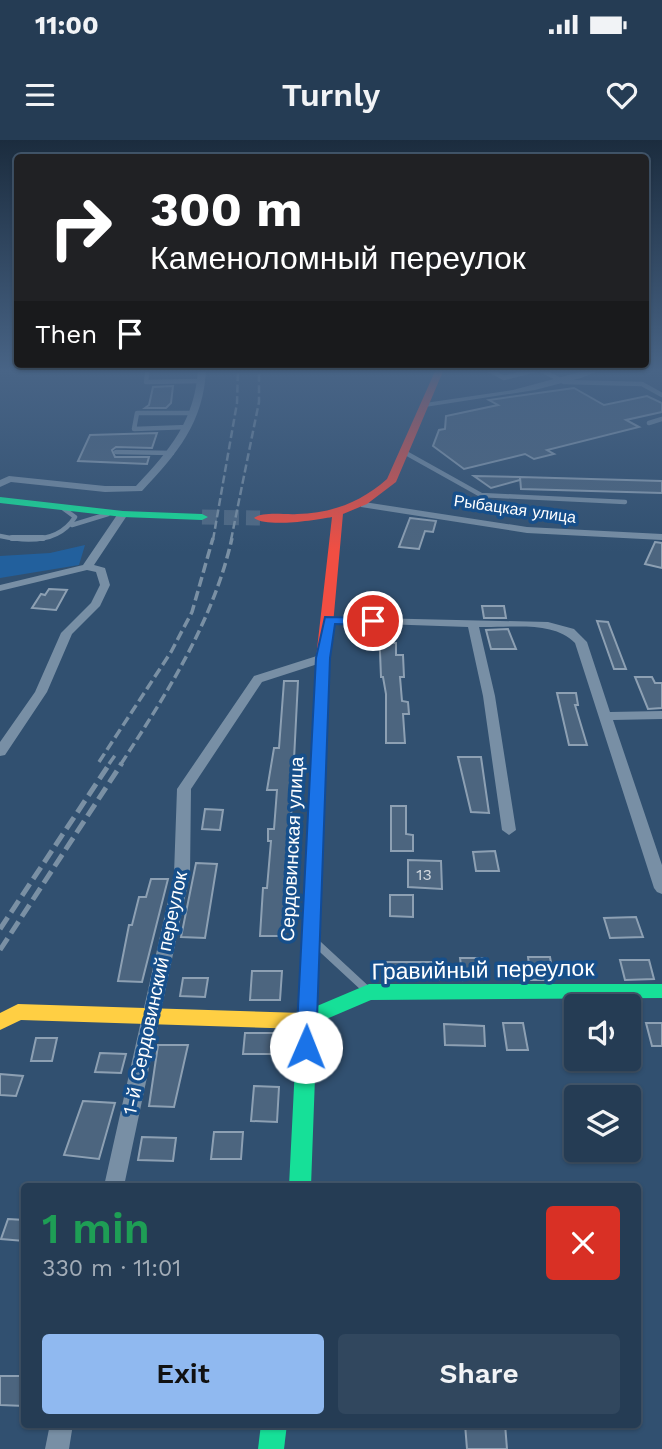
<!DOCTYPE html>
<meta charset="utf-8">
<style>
body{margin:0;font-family:"Work Sans",sans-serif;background:#31475e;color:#f1f3f6;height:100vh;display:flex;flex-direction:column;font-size:26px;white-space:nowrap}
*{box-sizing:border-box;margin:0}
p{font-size:23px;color:#a3adb8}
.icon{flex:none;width:38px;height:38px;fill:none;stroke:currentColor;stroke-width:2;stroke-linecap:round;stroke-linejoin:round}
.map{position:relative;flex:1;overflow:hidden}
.sheet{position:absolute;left:21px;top:1043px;width:620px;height:245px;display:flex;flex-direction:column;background:#253c54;border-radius:7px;box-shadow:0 2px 5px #0004,0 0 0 2px #42566b}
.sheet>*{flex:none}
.top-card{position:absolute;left:14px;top:14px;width:635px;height:214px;border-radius:7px;box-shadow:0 2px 5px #0004,0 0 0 2px #42566b;background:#202124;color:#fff;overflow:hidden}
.controls{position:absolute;left:564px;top:854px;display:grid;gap:14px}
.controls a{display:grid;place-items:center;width:77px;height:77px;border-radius:7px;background:#253c54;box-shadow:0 2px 5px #0004,0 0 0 2px #42566b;font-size:35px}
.pin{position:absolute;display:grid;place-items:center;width:60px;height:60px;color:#fff;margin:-30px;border:4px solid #fff;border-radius:50%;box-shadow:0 2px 7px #0007}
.me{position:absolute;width:77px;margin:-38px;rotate:1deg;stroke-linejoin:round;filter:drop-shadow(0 0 5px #0008)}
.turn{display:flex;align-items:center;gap:24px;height:147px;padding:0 21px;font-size:32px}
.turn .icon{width:91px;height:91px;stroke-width:2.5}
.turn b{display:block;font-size:49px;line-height:60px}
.then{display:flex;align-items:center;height:66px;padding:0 21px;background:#0003;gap:14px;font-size:26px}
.round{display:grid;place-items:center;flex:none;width:74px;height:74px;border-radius:7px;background:#31475e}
.overview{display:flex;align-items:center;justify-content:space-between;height:119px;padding:0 21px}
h1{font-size:42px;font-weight:600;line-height:52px;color:#1e9e55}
.primary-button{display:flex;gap:14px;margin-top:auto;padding:14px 21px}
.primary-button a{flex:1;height:80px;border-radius:7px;background:#90b9f0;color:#111;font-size:28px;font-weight:600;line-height:80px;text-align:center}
.primary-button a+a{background:#31475e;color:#f1f3f6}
.status{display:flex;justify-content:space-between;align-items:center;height:49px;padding:0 35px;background:#253c54;direction:ltr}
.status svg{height:19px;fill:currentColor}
header{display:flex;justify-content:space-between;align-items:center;height:91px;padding:0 21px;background:#253c54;font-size:32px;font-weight:600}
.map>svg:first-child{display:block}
</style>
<div class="status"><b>11:00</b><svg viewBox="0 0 49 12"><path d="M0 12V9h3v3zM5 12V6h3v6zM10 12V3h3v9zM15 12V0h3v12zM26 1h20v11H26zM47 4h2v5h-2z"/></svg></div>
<header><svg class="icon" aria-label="menu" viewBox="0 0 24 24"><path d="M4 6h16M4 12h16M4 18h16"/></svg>Turnly<svg class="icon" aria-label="heart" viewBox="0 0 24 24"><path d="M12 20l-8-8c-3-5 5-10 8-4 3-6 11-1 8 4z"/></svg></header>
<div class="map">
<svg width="662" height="1309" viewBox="0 0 662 1309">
<rect width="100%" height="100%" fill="#315070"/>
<path fill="#22609d" d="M85 405 79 425 0 438V416L50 413Z"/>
<g fill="#4c657f" stroke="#8da0b3" stroke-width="2">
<path d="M173 246 171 263 166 268H145L149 265 153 247Z"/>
<path d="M574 248 604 265 647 256 662 263V272L626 280 639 287 547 310 554 314 534 319 525 314 464 329 433 306 439 290 445 289 446 276 498 265 489 260Z"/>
<path d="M157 293 152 308 116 307 112 310 115 317H149L147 324 78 321 90 295Z"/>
<path d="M474 336 520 337V340L491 348Z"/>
<path d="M520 337 662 341V353L521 349Z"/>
<path d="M410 378 436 381 433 392 425 391 419 409 399 407Z"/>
<path d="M655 402 662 403V428L645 424Z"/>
<path d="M49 449 67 450 56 470 32 468 41 454 45 455Z"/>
<path d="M482 466H504L506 478H484Z"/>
<path d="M597 481 608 482 626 529H614Z"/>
<path d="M379 487H390V503H396V515H403L404 537H400L402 561 408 562 409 574H403L405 603H386V554L383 537H381Z"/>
<path d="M508 489 516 509H491L486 490Z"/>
<path d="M635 537H652L655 543H662V568L648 569Z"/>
<path d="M284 541H298L285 796H260L263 748H267L271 701H268V689H274L277 650H267L274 608H279Z"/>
<path d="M557 553H576L578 565H575L587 605H569Z"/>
<path d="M458 617H481L489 673 471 672Z"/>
<path d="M391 666H406V694L413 695V711H391Z"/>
<path d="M205 669 223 670 220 690 202 689Z"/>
<path d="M495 711 499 731H476L473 712Z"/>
<path d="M408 720 441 721 442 749 408 747Z"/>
<path d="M196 723 217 724 205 798 181 797Z"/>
<path d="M151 739H168L142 842 118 841 129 785H132L139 757H146Z"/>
<path d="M390 755H413V777L390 776Z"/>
<path d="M636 777 643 797 610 798 604 778Z"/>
<path d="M528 817H550L554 840H531Z"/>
<path d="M460 818H486L489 836 463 840Z"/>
<path d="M620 820H649L654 839 625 840Z"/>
<path d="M385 822H438L439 840H386Z"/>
<path d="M252 831H282L280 860H250Z"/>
<path d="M183 838H208L205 857 180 856Z"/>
<path d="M503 883H523L528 910H507Z"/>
<path d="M646 883H662V906H652Z"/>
<path d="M444 884 484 886 485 906 445 905Z"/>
<path d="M245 893H283L282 914H243Z"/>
<path d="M36 898H57L52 921H31Z"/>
<path d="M158 905H188L174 967 149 966Z"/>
<path d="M100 913 126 914 121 933 95 932Z"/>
<path d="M0 934 23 936 16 956 0 955Z"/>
<path d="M254 946 279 947 277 982 251 981Z"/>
<path d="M83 961 115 963 99 1019 64 1015Z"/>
<path d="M214 992H243L241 1019H211Z"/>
<path d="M142 997 176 998 173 1021 138 1020Z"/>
<path d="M8 1079 24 1080V1101L1 1099Z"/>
<path d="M0 1236H24V1266L0 1265Z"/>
<path d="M465 1284H505L507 1309H467Z"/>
</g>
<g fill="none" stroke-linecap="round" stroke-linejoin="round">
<path stroke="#506a85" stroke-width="15" stroke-dasharray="15 7" stroke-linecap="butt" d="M202 377 260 378"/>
<g stroke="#788fa5" stroke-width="4.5">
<path d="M487 229 504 238 540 229"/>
<path d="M539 229 564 242 642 244 662 255"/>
<path d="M147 234 146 242 202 241"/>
<path d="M649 283 662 279"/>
<path d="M188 287 134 289 137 273H193"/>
<path d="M116 312 172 313"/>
<path d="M404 312 481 355 625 362"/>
<path d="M72 385 108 374"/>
<path d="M0 396C27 402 59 403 75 377L64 369"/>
</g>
<path stroke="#788fa5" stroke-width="6" d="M12 398H43"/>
<path stroke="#788fa5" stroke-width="8" d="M315 802 368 851"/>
<g fill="#788fa5" fill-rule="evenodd">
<path d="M198 229H206C204 282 177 314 142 351L105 352 11 342 0 347V340L9 336 105 346H136C170 310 195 280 198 229Z"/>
<path d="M591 229H603L581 238 535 250 425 267 421 265 425 263 513 250Z"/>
<path d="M364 362 527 387 662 394V400L527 393 361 367V363Z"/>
<path d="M119 372 128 374 94 425 105 428 110 445 100 466 72 494 47 552 5 615 0 616V602L35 552 61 493 91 463 100 445 96 432 87 430 0 451V445L83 425Z"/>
<path d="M329 477 548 482 574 489 587 502 610 572 662 571V579L613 580 662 725V754L657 752 654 748 575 503C553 480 510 488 479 487L495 556 516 690 509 695 502 690 483 556 468 487 325 482V478Z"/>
<path d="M323 514 327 515 329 518 327 521 262 542 191 649 190 734 124 1046H104L174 734 177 649 254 536Z"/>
<path d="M50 1284H73L69 1309H45Z"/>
</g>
<g fill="#16e098" fill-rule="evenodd">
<path d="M0 357 123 371 202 374 208 377 202 380 123 377 0 363Z"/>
<path d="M320 584 327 588 317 866 369 844H662V858L371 860 317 883 311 1046H289L297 887 293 881 298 875 313 588Z"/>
<path d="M261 1284H287L284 1309H258Z"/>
</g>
<path fill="#ffcf43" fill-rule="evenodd" d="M18 864 303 873 310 875 313 881 310 887 303 889 21 880 0 890V873Z"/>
<path fill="#f24e42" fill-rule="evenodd" d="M436 229H444L396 342 367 364 343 374 330 518 327 588 325 591H315L313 588 316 518 332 377C315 380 268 388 254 378 264 371 285 375 297 374 333 373 361 362 387 339Z"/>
<g stroke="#7a90a4" stroke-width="2.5" stroke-dasharray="8 3.5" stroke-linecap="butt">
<path d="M213 400 237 263 238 229"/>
<path d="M231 400 259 262V229"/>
</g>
<g stroke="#7a90a4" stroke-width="3.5" stroke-dasharray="10 4.5" stroke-linecap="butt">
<path d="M99 622 171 512 192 472 213 398"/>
<path d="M109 624 116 614"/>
<path d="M121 624C167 553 213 482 232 398"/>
</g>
<g stroke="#7a90a4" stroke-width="5" stroke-dasharray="14 6" stroke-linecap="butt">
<path d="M0 789 110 623"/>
<path d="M0 810 122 623"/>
</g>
</g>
<linearGradient id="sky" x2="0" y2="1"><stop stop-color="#1b2c3e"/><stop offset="0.56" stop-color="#486486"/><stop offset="1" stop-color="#486486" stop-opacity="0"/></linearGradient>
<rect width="662" height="412" fill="url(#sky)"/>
<path fill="#1a73e8" stroke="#114b97" stroke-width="2" d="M325 477 373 478 379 481 373 485 335 484 330 518 316 907 313 913H299L296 907 316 518Z"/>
<g text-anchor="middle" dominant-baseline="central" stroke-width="7" stroke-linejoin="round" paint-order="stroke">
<g font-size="16" fill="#fff" stroke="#174f8a">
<text transform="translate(515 369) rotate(8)">Рыбацкая улица</text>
</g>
<g font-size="16" fill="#d2d8df">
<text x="424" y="734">13</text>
</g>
<g font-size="19" fill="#fff" stroke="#174f8a">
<text transform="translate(292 709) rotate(-87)">Сердовинская улица</text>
<text transform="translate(155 853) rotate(-78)">1-й Сердовинский переулок</text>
</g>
<g font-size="23" fill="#fff" stroke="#174f8a">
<text transform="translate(483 830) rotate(-1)">Гравийный переулок</text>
</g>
</g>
</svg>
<div class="controls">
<a><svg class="icon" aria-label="sound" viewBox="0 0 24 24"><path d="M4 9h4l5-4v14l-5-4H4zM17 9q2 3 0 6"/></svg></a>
<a><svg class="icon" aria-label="layers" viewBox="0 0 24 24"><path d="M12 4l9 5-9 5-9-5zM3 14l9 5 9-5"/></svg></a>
</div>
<div class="pin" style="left:373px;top:481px;background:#d93025"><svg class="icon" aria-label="arrive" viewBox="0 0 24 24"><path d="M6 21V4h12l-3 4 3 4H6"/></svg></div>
<svg class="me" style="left:306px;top:907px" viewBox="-20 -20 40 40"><circle r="19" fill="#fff"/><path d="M0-13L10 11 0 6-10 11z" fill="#1a73e8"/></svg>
<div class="top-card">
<div class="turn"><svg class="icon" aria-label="right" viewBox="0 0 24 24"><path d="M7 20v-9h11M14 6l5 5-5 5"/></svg><div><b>300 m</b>Каменоломный переулок</div></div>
<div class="then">Then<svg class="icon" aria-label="arrive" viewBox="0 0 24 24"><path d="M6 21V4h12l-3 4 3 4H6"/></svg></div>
</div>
<section class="sheet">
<div class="overview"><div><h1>1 min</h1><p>330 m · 11:01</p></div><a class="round" style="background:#d93025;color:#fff"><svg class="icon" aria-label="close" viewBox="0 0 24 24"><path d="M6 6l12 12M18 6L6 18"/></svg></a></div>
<div class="primary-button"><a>Exit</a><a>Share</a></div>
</section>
</div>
